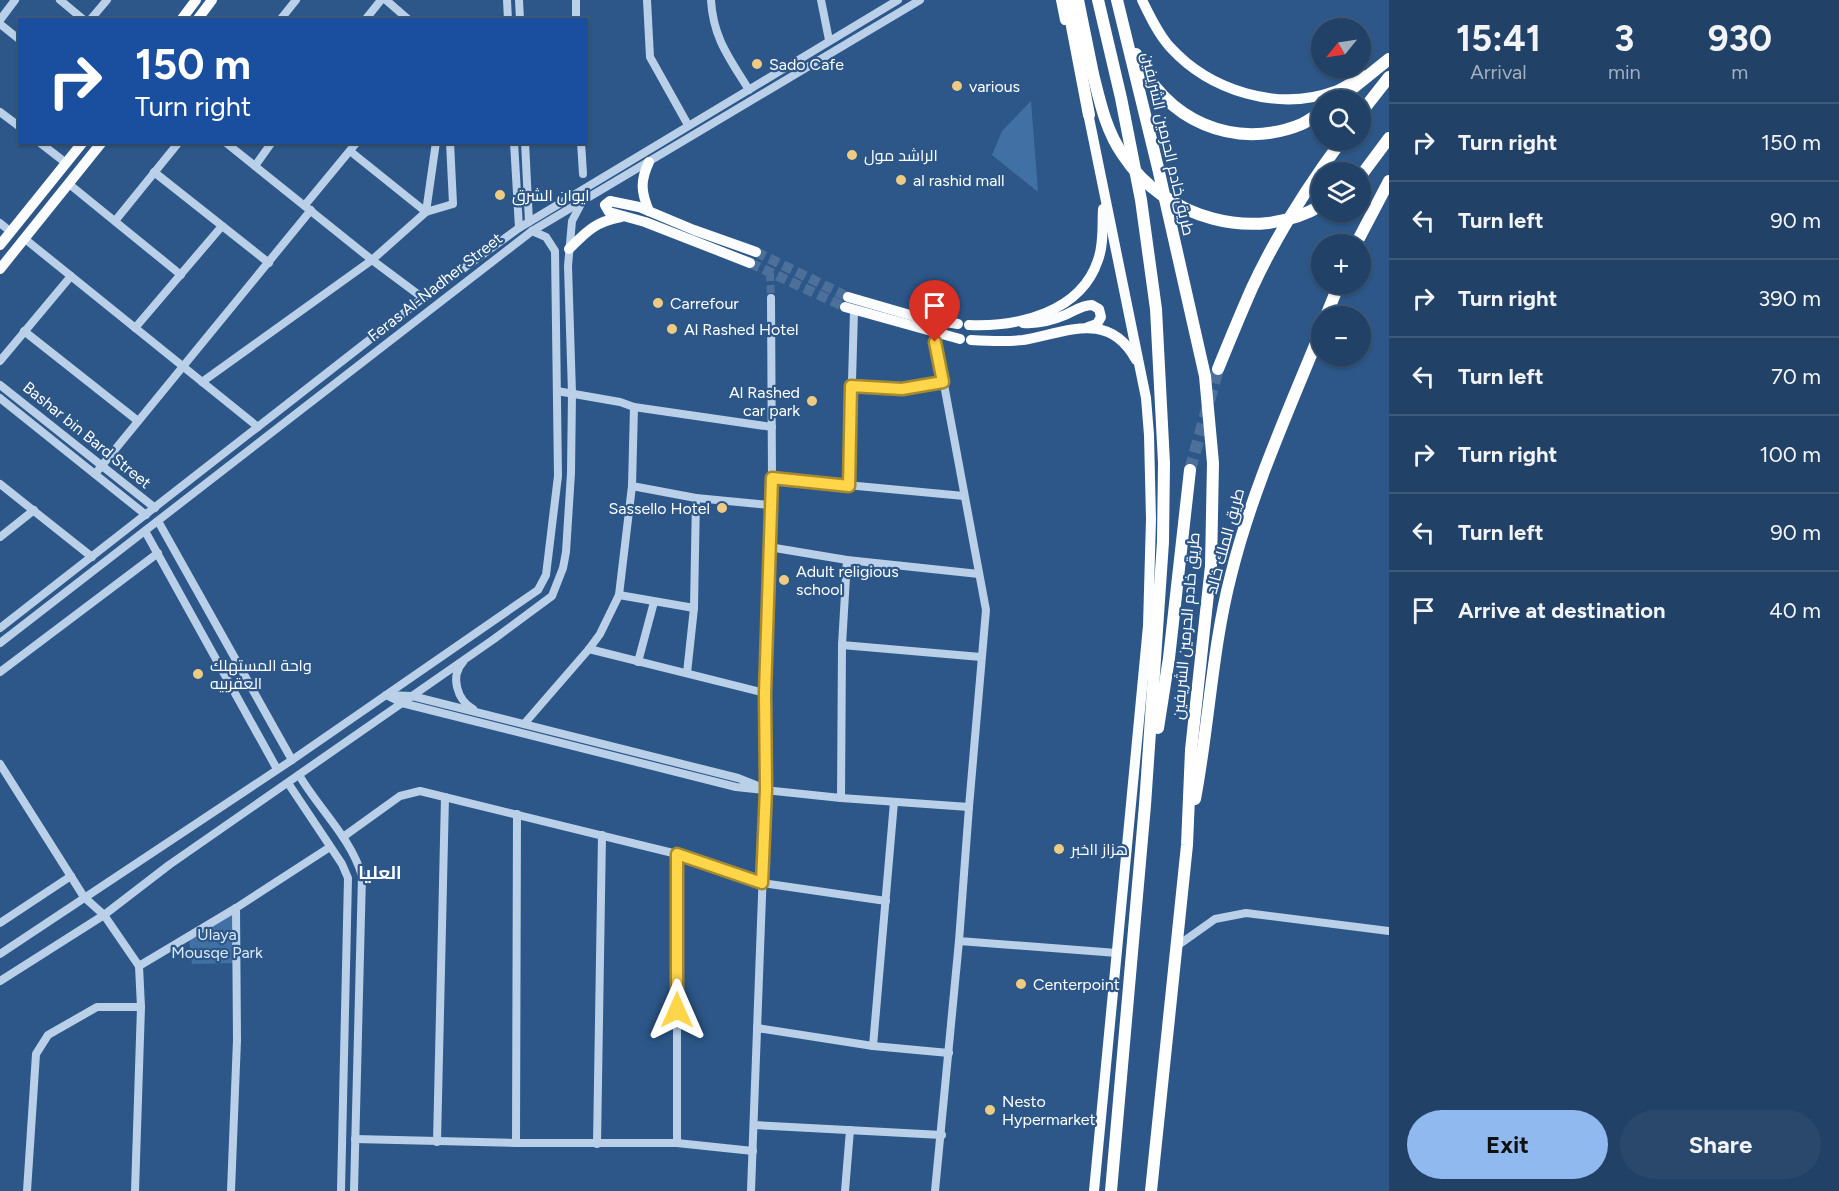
<!DOCTYPE html>
<meta charset="utf-8">
<style>
body{margin:0;font-family:Figtree,Cairo,sans-serif;background:#29486c;color:#f1f3f6;height:100vh;display:flex;flex-direction:column;font-size:22px;white-space:nowrap}
*{box-sizing:border-box;margin:0}
p{font-size:20px;color:#a2afbf}
.icon{flex:none;width:33px;height:33px;fill:none;stroke:currentColor;stroke-width:2;stroke-linecap:round;stroke-linejoin:round}
.map{position:relative;flex:1;overflow:hidden}
.details{display:flex;flex-direction:column;background:#214166;width:450px}
.details>*{flex:none}
.guide{position:absolute;left:18px;top:18px;width:570px;height:126px;border-radius:0px;box-shadow:0 2px 4px #0004,0 0 0 2px #3e5a7a;background:#1a4fa0;color:#fff;overflow:hidden}
.needle{width:39px;rotate:240deg}
.fabs{position:absolute;left:1311px;top:18px;display:grid;gap:12px}
.fabs a{display:grid;place-items:center;width:60px;height:60px;border-radius:50%;background:#214166;box-shadow:0 2px 4px #0004,0 0 0 2px #3e5a7a;font-size:30px}
.pin{position:absolute;display:grid;place-items:center;width:51px;height:51px;color:#fff;margin:-62px -26px;border-radius:50% 50% 50% 0;rotate:-45deg;box-shadow:0 0 6px #0007}
.pin .icon{rotate:45deg}
.me{position:absolute;width:66px;margin:-33px;rotate:0deg;stroke-linejoin:round;filter:drop-shadow(0 0 4px #0008)}
.turn{display:flex;align-items:center;gap:21px;height:126px;padding:0 18px;font-size:27px}
.turn .icon{width:78px;height:78px;stroke-width:2.5}
.turn b{display:block;font-size:42px;line-height:51px}
.eta{display:flex;justify-content:space-evenly;align-items:center;height:102px;text-align:center}
.eta b{font-size:36px;font-weight:700;line-height:42px}
.button{display:flex;gap:12px;margin-top:auto;padding:12px 18px}
.button a{flex:1;height:69px;border-radius:36px;background:#90b9f0;color:#111;font-size:24px;font-weight:700;line-height:69px;text-align:center}
.button a+a{background:#29486c;color:#f1f3f6}
ul{padding:0;list-style:none}
li{display:flex;align-items:center;gap:18px;height:78px;padding:0 18px;border-top:2px solid #3e5a7a}
li div{flex:1}
li b{display:block;font-size:22px}
li em{font-style:normal}
main{display:flex;flex:1;min-height:0}
.map>svg:first-child{display:block}
</style>
<main>
<div class="map">
<svg width="1389" height="1191" viewBox="0 0 1389 1191">
<rect width="100%" height="100%" fill="#2c5788"/>
<g fill="#4171a4">
<path d="M1031 101 1038 192 992 155 1002 131Z"/>
<path d="M236 908 235 963 192 964 189 940Z"/>
</g>
<g fill="none" stroke-linecap="round" stroke-linejoin="round">
<path stroke="#4c709a" stroke-width="8" stroke-dasharray="8 4" stroke-linecap="butt" d="M770 273 771 298"/>
<g stroke="#4c709a" stroke-width="10" stroke-dasharray="10 5" stroke-linecap="butt">
<path d="M756 252 848 297"/>
<path d="M750 263 845 307"/>
</g>
<path stroke="#4c709a" stroke-width="12" stroke-dasharray="12 6" stroke-linecap="butt" d="M1190 470 1218 369"/>
<g stroke="#b9d0e8" stroke-width="8">
<path d="M60 0 84 20"/>
<path d="M386 0 409 20"/>
<path d="M507 0 508 20"/>
<path d="M519 0 520 20"/>
<path d="M576 0V20"/>
<path d="M647 0 650 57 688 125"/>
<path d="M711 0C713 38 730 59 749 90"/>
<path d="M821 0 829 40"/>
<path d="M0 20 15 0"/>
<path d="M90 20 107 0"/>
<path d="M280 20 296 0"/>
<path d="M365 20 381 0"/>
<path d="M0 24 20 40"/>
<path d="M0 112 20 127"/>
<path d="M39 142 66 163"/>
<path d="M225 142 372 260 423 298"/>
<path d="M514 142 519 228"/>
<path d="M525 142 529 222"/>
<path d="M581 142 583 174"/>
<path d="M350 151 426 212 453 204 450 142"/>
<path d="M255 166 272 142"/>
<path d="M154 172 269 263"/>
<path d="M69 184 181 275"/>
<path d="M305 205 357 142"/>
<path d="M115 221 179 142"/>
<path d="M0 223 11 232"/>
<path d="M25 239 258 427"/>
<path d="M932 320 986 610 969 807"/>
<path d="M135 328 222 226"/>
<path d="M24 331 138 421"/>
<path d="M0 361 71 276"/>
<path d="M202 382 372 260 426 212 436 142"/>
<path d="M0 385 155 508"/>
<path d="M851 386 902 389 943 382"/>
<path d="M557 391 620 402 634 407 772 427"/>
<path d="M0 398 146 515"/>
<path d="M95 474 311 210"/>
<path d="M772 478 964 496"/>
<path d="M0 484 92 557"/>
<path d="M632 486 696 498 770 505"/>
<path d="M849 486 854 311"/>
<path d="M158 521 292 760"/>
<path d="M145 531 277 769"/>
<path d="M0 537 34 510"/>
<path d="M769 547 847 560 979 574"/>
<path d="M619 595 694 608"/>
<path d="M0 628 423 298 519 228 898 0"/>
<path d="M0 643 532 231 920 0"/>
<path d="M842 645 981 657"/>
<path d="M589 649 765 693"/>
<path d="M463 662C450 676 457 700 473 709"/>
<path d="M638 662 654 602"/>
<path d="M0 672 158 553"/>
<path d="M687 673 694 608 696 498"/>
<path d="M524 724 589 649 600 634 619 595 632 486 634 407"/>
<path d="M0 764 84 897 104 915 139 966 141 1007 135 1191"/>
<path d="M299 775C319 809 351 838 362 876L354 1191"/>
<path d="M288 783 342 864 348 878 341 1191"/>
<path d="M766 789 738 778 412 696 386 695 402 703 736 787 841 798 969 807 959 941 1117 953"/>
<path d="M841 798 842 645 847 560"/>
<path d="M343 837 400 796 420 791 677 854 762 883 886 901"/>
<path d="M0 923 71 876"/>
<path d="M1177 946 1215 919 1246 913 1389 931"/>
<path d="M0 954 292 760 538 590 546 575 558 476 555 251 546 237 532 231"/>
<path d="M139 966 236 908 330 847"/>
<path d="M0 981 104 915 169 865 494 639 552 596 563 568 566 552 571 473 572 393 568 266 572 221 581 204"/>
<path d="M757 1028 873 1046 949 1053"/>
<path d="M873 1046 894 802"/>
<path d="M754 1125 942 1135"/>
<path d="M355 1139 516 1143H677L753 1151"/>
<path d="M437 1142 445 797"/>
<path d="M516 1143 517 814"/>
<path d="M677 1143V854"/>
<path d="M597 1144 602 835"/>
<path d="M27 1191 36 1054 48 1035 97 1007H141"/>
<path d="M231 1191 237 1040 236 908"/>
<path d="M751 1191 766 789 765 693 772 478 771 298"/>
<path d="M845 1191 850 1130"/>
<path d="M935 1191 959 941"/>
</g>
<g stroke="#fbfcfe" stroke-width="10">
<path d="M1061 0 1065 20"/>
<path d="M1142 0C1150 16 1158 34 1170 47 1210 91 1278 112 1335 91 1344 88 1354 80 1363 75"/>
<path d="M181 20 196 0"/>
<path d="M197 20 212 0"/>
<path d="M1087 108 1146 398 1149 435 1151 519 1148 626 1094 1191"/>
<path d="M649 211C641 192 640 181 649 162"/>
<path d="M0 245 83 142"/>
<path d="M569 249C587 231 595 222 621 217"/>
<path d="M750 263 645 222 609 212 605 205 610 201 639 207 694 230 756 252"/>
<path d="M0 269 102 142"/>
<path d="M848 297 917 317 958 324"/>
<path d="M845 307 960 339"/>
<path d="M1023 323C1038 324 1051 321 1065 315 1074 311 1082 305 1092 305L1099 309 1101 317 1097 324 1088 327"/>
<path d="M969 325C1019 327 1081 312 1098 260 1104 244 1102 226 1103 209"/>
<path d="M971 340C988 341 1006 342 1023 340 1065 333 1109 309 1136 360"/>
</g>
<g stroke="#fff" stroke-width="12">
<path d="M1067 0 1089 115"/>
<path d="M1078 0 1093 74"/>
<path d="M1098 0 1121 98 1141 200 1156 309 1164 463 1163 542 1145 805 1111 1191"/>
<path d="M1117 0 1158 168 1205 376 1213 463 1211 566 1191 750 1187 845 1151 1191"/>
<path d="M1136 54C1163 120 1235 152 1302 124 1308 121 1315 116 1322 112"/>
<path d="M1338 100 1389 59"/>
<path d="M1360 114 1389 77"/>
<path d="M1360 177 1389 138"/>
<path d="M1356 244 1389 181"/>
<path d="M1326 316 1339 284"/>
<path d="M1218 369C1229 342 1240 315 1252 288 1276 236 1308 186 1342 140"/>
<path d="M1158 728 1169 658 1190 470"/>
<path d="M1195 799C1209 725 1212 648 1231 575 1252 490 1289 410 1322 328"/>
</g>
<path stroke="#fff" stroke-width="12" d="M1093 74C1100 102 1106 131 1123 155 1164 218 1255 245 1322 205"/>
</g>
<g fill="none" stroke-linecap="round" stroke-linejoin="round">
<defs>
<path id="route" d="M677 1010V854L762 883 766 789 765 693 772 478 849 486 851 386 902 389 943 382 935 342"/>
</defs>
<use href="#route" stroke="#a68a30" stroke-width="15"/>
<use href="#route" stroke="#ffd54a" stroke-width="10"/>
</g>
<g fill="#edcb82" stroke="#2c5788" stroke-width="2">
<circle cx="757" cy="64" r="6"/>
<circle cx="957" cy="86" r="6"/>
<circle cx="852" cy="155" r="6"/>
<circle cx="901" cy="180" r="6"/>
<circle cx="500" cy="195" r="6"/>
<circle cx="658" cy="303" r="6"/>
<circle cx="672" cy="329" r="6"/>
<circle cx="812" cy="401" r="6"/>
<circle cx="722" cy="508" r="6"/>
<circle cx="784" cy="580" r="6"/>
<circle cx="198" cy="674" r="6"/>
<circle cx="1059" cy="849" r="6"/>
<circle cx="1021" cy="984" r="6"/>
<circle cx="990" cy="1110" r="6"/>
</g>
<g text-anchor="middle" dominant-baseline="central" stroke-width="4.5" stroke-linejoin="round" paint-order="stroke">
<g font-size="16" fill="#fff" stroke="#2c5788" text-anchor="start">
<text x="769" y="64">Sado Cafe</text>
<text x="969" y="86">various</text>
<text x="864" y="155">الراشد مول</text>
<text x="913" y="180">al rashid mall</text>
<text x="512" y="195">ايوان الشرق</text>
<text x="670" y="303">Carrefour</text>
<text x="684" y="329">Al Rashed Hotel</text>
<text x="800" y="392" text-anchor="end">Al Rashed<tspan x="800" dy="18">car park</tspan></text>
<text x="710" y="508" text-anchor="end">Sassello Hotel</text>
<text x="796" y="571">Adult religious<tspan x="796" dy="18">school</tspan></text>
<text x="210" y="665">واحة المستهلك<tspan x="210" dy="18">العقربيه</tspan></text>
<text x="1071" y="849">هزاز ااخبر</text>
<text x="1033" y="984">Centerpoint</text>
<text x="1002" y="1101">Nesto<tspan x="1002" dy="18">Hypermarket</tspan></text>
</g>
<g font-size="16" fill="#fff" stroke="#2c5788">
<text transform="translate(1168 144) rotate(77)">طريق خادم الحرمين الشريفين</text>
<text transform="translate(435 287) rotate(-38)">Feras Al-Nadher Street</text>
<text transform="translate(87 435) rotate(39)">Bashar bin Bard Street</text>
<text transform="translate(1225 541) rotate(-75)">طريق الملك خالد</text>
<text transform="translate(1186 626) rotate(-85)">طريق خادم الحرمين الشريفين</text>
</g>
<g font-size="16" fill="#dce9f7" stroke="#2c5788">
<text x="217" y="934">Ulaya<tspan x="217" dy="18">Mousqe Park</tspan></text>
</g>
<g font-size="18" font-weight="bold" fill="#fff" stroke="#2c5788">
<text x="380" y="873">العليا</text>
</g>
</g>
</svg>
<div class="fabs">
<a><svg class="needle" viewBox="-14 -14 28 28"><path d="M0-13l5 13h-10z" fill="#e53935"/><path d="M0 13l5-13h-10z" fill="#a2afbf"/></svg></a>
<a><svg class="icon" aria-label="search" viewBox="0 0 24 24"><circle cx="10" cy="10" r="6"/><path d="M15 15l6 6"/></svg></a>
<a><svg class="icon" aria-label="layers" viewBox="0 0 24 24"><path d="M12 4l9 5-9 5-9-5zM3 14l9 5 9-5"/></svg></a>
<a>+</a>
<a>−</a>
</div>
<div class="pin" style="left:935px;top:342px;background:#d93025"><svg class="icon" aria-label="arrive" viewBox="0 0 24 24"><path d="M6 21V4h12l-3 4 3 4H6"/></svg></div>
<svg class="me" style="left:677px;top:1010px" viewBox="-20 -20 40 40"><path d="M0-17L14 15 0 8-14 15z" fill="#ffd54a" stroke="#fff" stroke-width="4"/></svg>
<div class="guide">
<div class="turn"><svg class="icon" aria-label="right" viewBox="0 0 24 24"><path d="M7 20v-9h11M14 6l5 5-5 5"/></svg><div><b>150 m</b>Turn right</div></div>
</div>
</div>
<section class="details">
<div class="eta">
<div><b>15:41</b><p>Arrival</p></div>
<div><b>3</b><p>min</p></div>
<div><b>930</b><p>m</p></div>
</div>
<ul>
<li><svg class="icon" aria-label="right" viewBox="0 0 24 24"><path d="M7 20v-9h11M14 6l5 5-5 5"/></svg><div><b>Turn right</b></div><em>150 m</em></li>
<li><svg class="icon" aria-label="left" viewBox="0 0 24 24"><path d="M17 20v-9H6M10 6l-5 5 5 5"/></svg><div><b>Turn left</b></div><em>90 m</em></li>
<li><svg class="icon" aria-label="right" viewBox="0 0 24 24"><path d="M7 20v-9h11M14 6l5 5-5 5"/></svg><div><b>Turn right</b></div><em>390 m</em></li>
<li><svg class="icon" aria-label="left" viewBox="0 0 24 24"><path d="M17 20v-9H6M10 6l-5 5 5 5"/></svg><div><b>Turn left</b></div><em>70 m</em></li>
<li><svg class="icon" aria-label="right" viewBox="0 0 24 24"><path d="M7 20v-9h11M14 6l5 5-5 5"/></svg><div><b>Turn right</b></div><em>100 m</em></li>
<li><svg class="icon" aria-label="left" viewBox="0 0 24 24"><path d="M17 20v-9H6M10 6l-5 5 5 5"/></svg><div><b>Turn left</b></div><em>90 m</em></li>
<li><svg class="icon" aria-label="arrive" viewBox="0 0 24 24"><path d="M6 21V4h12l-3 4 3 4H6"/></svg><div><b>Arrive at destination</b></div><em>40 m</em></li>
</ul>
<div class="button"><a>Exit</a><a>Share</a></div>
</section>
</main>
